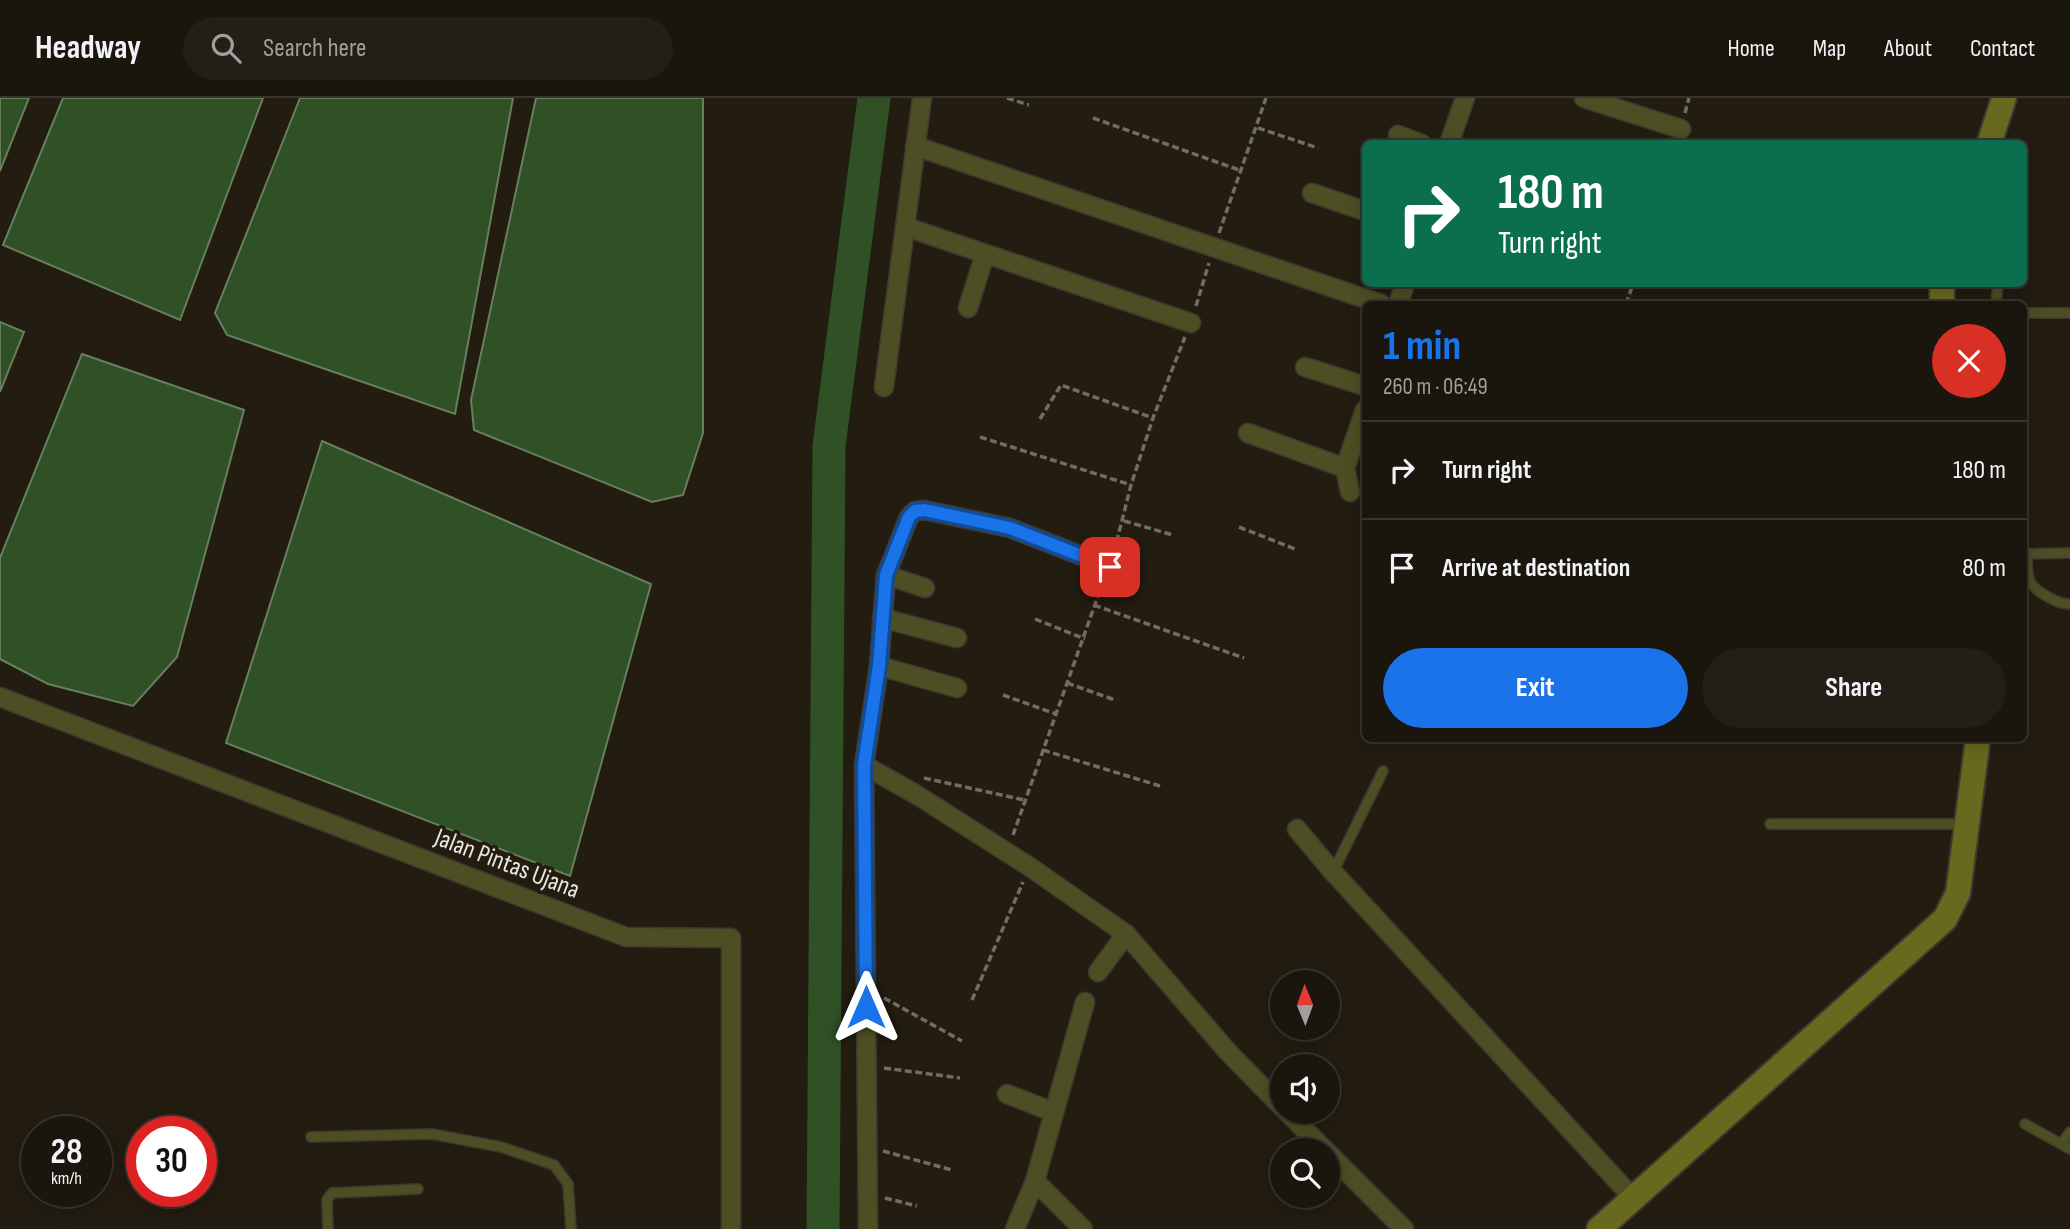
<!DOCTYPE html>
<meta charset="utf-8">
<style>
body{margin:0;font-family:"Sofia Sans Condensed",sans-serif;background:#231e16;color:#f1f3f6;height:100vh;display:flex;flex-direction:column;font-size:26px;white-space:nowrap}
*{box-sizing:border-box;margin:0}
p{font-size:23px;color:#9f9f9d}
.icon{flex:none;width:38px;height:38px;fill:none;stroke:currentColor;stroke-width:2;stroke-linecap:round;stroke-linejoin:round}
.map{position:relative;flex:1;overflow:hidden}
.panel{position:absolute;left:1362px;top:203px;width:665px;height:441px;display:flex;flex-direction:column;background:#1a150d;border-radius:10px;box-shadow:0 4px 18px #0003,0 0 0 2px #38342e}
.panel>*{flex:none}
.hud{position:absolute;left:1362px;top:42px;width:665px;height:147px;border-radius:10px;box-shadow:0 4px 18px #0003,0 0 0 2px #38342e;background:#0b6e4f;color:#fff;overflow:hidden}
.needle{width:46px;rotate:359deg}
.controls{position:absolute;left:1270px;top:872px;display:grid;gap:14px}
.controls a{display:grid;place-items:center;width:70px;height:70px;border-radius:50%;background:#1a150d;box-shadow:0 4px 18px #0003,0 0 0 2px #38342e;font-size:35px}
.speed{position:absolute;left:21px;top:1018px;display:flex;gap:14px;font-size:35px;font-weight:700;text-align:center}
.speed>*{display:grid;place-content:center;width:91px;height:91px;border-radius:50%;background:#1a150d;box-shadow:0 4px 18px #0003,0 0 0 2px #38342e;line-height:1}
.speed small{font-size:18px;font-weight:400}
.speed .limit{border:10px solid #d22;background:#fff;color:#111}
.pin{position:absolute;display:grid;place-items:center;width:60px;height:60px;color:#fff;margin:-30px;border-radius:14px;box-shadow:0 4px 10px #0006}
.me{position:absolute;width:77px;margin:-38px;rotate:0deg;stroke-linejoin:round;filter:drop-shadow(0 0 5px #0008)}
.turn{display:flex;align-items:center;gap:24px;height:147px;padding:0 21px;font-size:32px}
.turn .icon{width:91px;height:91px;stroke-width:2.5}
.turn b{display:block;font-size:49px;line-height:60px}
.round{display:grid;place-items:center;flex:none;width:74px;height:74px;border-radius:37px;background:#231e16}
.headline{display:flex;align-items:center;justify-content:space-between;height:119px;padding:0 21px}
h1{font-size:42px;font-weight:700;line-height:52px;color:#1a73e8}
.action{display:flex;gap:14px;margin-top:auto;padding:14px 21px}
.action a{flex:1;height:80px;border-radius:42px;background:#1a73e8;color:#fff;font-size:28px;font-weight:700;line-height:80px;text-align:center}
.action a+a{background:#231e16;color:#f1f3f6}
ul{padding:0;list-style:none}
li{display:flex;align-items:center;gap:21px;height:98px;padding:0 21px;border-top:2px solid #38342e}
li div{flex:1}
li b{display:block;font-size:26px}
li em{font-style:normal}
header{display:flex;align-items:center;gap:42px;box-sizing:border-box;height:98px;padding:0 35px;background:#1a150d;border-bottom:2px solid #38342e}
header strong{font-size:33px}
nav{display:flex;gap:38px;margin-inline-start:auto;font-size:24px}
.search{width:490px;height:63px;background:#231e16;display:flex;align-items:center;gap:18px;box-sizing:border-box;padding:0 24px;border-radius:38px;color:#9f9f9d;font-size:26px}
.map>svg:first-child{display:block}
</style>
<header>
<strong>Headway</strong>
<div class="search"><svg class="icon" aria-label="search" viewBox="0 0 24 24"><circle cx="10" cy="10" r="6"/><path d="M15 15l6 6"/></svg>Search here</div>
<nav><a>Home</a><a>Map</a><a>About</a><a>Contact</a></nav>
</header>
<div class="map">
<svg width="2070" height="1131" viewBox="0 0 2070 1131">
<rect width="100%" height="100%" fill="#221c11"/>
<g fill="#305125" stroke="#687e5c" stroke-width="2">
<path d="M0 0H29L0 73Z"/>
<path d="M63 0H263L180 222 3 147Z"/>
<path d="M300 0H513L455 316 227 237 215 215Z"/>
<path d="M536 0H703V335L683 397 652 404 474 332 471 302Z"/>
<path d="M0 224 24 234 0 294Z"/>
<path d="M82 256 244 312 177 559 133 608 48 586 0 561V460Z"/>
<path d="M322 343 651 486 570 778 226 645Z"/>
</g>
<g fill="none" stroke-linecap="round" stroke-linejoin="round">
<path stroke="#305125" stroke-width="33" d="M823 1131 829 348 874 0"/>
<defs>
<g id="lane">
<path d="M1998 186 1996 204 1999 206"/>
<path d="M2023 215H2070"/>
<path d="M2023 456 2070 455"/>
<path d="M2027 456C2028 480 2025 486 2048 499 2056 503 2061 506 2070 506"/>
<path d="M1770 726H1964"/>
<path d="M1333 774 1383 673"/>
<path d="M2025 1026 2070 1051"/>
<path d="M311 1039 432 1036 501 1049 554 1067 568 1086 571 1131"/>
<path d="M2061 1046 2070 1034"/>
<path d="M328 1131 327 1102 332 1095 418 1091"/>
</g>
<g id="street">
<path d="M1584 0 1681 31"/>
<path d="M1398 37 1422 46"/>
<path d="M1449 46 1465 0"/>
<path d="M915 48 1381 206"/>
<path d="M1312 95 1365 113"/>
<path d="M906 129 1191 225"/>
<path d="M1398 206 1405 186"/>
<path d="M968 210 985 156"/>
<path d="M1305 269 1365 288"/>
<path d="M884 289 922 0"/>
<path d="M1248 335 1345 370"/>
<path d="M1350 394 1345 370 1365 312"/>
<path d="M1110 469 1010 430 924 412 915 413 909 419 886 477 879 568 864 667 917 697 1030 769 1126 836 1228 954 1283 1010"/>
<path d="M886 477 925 490"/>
<path d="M882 520 957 540"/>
<path d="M879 568 957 590"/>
<path d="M0 599 626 839 731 840V1131"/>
<path d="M864 667 868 1131"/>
<path d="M1297 731 1333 774 1634 1101"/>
<path d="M1098 874 1126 836"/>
<path d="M1007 996 1053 1014"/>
<path d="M1286 1013 1325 1052"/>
<path d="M1328 1055 1404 1131"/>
<path d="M1035 1083 1083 1131"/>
<path d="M1015 1131 1035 1083 1085 904"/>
</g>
<g id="secondary">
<path d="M1989 46 2004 0"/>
<path d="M1942 186V206"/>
<path d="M1599 1131 1945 821 1958 795 1978 640"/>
</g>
</defs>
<use href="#lane" stroke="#3e382e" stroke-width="12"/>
<use href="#street" stroke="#3e382e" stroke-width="21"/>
<use href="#secondary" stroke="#3e382e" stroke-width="28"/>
<g stroke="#726d63" stroke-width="3.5" stroke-dasharray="7 3.5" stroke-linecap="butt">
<path d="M1007 0 1029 7"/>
<path d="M1685 15 1689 0"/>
<path d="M1093 20 1242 73"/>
<path d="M1258 30 1318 50"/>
<path d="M1219 135 1266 0"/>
<path d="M1626 206 1633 186"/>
<path d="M1196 208 1209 165"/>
<path d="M1040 321 1061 287 1153 320"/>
<path d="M980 339 1131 387"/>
<path d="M1124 423 1173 437"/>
<path d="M1239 429 1295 451"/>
<path d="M1114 454 1131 387 1153 320 1185 239"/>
<path d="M1094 507 1244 560"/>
<path d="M1035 521 1085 541"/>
<path d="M1067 585 1115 602"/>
<path d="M1003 597 1056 616"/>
<path d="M1043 652 1160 688"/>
<path d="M924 680 1024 702"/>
<path d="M1013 737 1103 484"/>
<path d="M884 900 962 943"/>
<path d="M972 902 1023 784"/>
<path d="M884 970 960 980"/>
<path d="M883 1053 952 1072"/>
<path d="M885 1100 917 1108"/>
</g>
<use href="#lane" stroke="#4d4e23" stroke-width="9"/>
<use href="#street" stroke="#4d4e23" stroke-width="18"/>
<use href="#secondary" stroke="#68691f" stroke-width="24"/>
</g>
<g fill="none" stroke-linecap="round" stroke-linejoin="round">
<defs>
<path id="route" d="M866 909 864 667 879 568 886 477 909 419 915 413 924 412 1010 430 1110 469"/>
</defs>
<use href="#route" stroke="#114b97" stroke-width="18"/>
<use href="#route" stroke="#1a73e8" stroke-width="12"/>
</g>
<g text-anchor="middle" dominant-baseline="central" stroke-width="7" stroke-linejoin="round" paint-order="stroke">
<g font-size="26" fill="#eae6de" stroke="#221c11">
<text transform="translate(507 766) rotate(21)">Jalan Pintas Ujana</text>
</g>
</g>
</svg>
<div class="controls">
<a><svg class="needle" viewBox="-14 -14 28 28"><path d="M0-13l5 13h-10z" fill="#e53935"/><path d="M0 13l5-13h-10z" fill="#9f9f9d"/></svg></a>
<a><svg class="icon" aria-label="sound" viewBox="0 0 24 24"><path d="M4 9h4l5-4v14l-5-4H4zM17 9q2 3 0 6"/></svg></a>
<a><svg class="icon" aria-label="search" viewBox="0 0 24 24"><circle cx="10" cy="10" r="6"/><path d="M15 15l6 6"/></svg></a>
</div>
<div class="speed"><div>28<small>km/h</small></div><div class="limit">30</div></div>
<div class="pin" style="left:1110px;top:469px;background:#d93025"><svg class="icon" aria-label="arrive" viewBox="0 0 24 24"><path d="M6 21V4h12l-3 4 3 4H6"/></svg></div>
<svg class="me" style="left:866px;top:909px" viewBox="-20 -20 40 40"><path d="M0-17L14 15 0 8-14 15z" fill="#1a73e8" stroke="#fff" stroke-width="4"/></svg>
<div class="hud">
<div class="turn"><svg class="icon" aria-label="right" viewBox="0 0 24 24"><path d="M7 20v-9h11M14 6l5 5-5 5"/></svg><div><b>180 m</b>Turn right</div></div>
</div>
<section class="panel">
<div class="headline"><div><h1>1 min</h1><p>260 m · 06:49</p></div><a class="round" style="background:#d93025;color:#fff"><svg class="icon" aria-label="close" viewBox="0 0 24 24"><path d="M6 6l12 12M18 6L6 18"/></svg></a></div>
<ul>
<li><svg class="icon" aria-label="right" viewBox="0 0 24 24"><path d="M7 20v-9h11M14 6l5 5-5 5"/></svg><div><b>Turn right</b></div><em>180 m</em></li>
<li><svg class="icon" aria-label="arrive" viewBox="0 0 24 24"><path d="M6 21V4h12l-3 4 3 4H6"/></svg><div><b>Arrive at destination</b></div><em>80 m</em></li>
</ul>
<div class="action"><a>Exit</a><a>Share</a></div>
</section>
</div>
